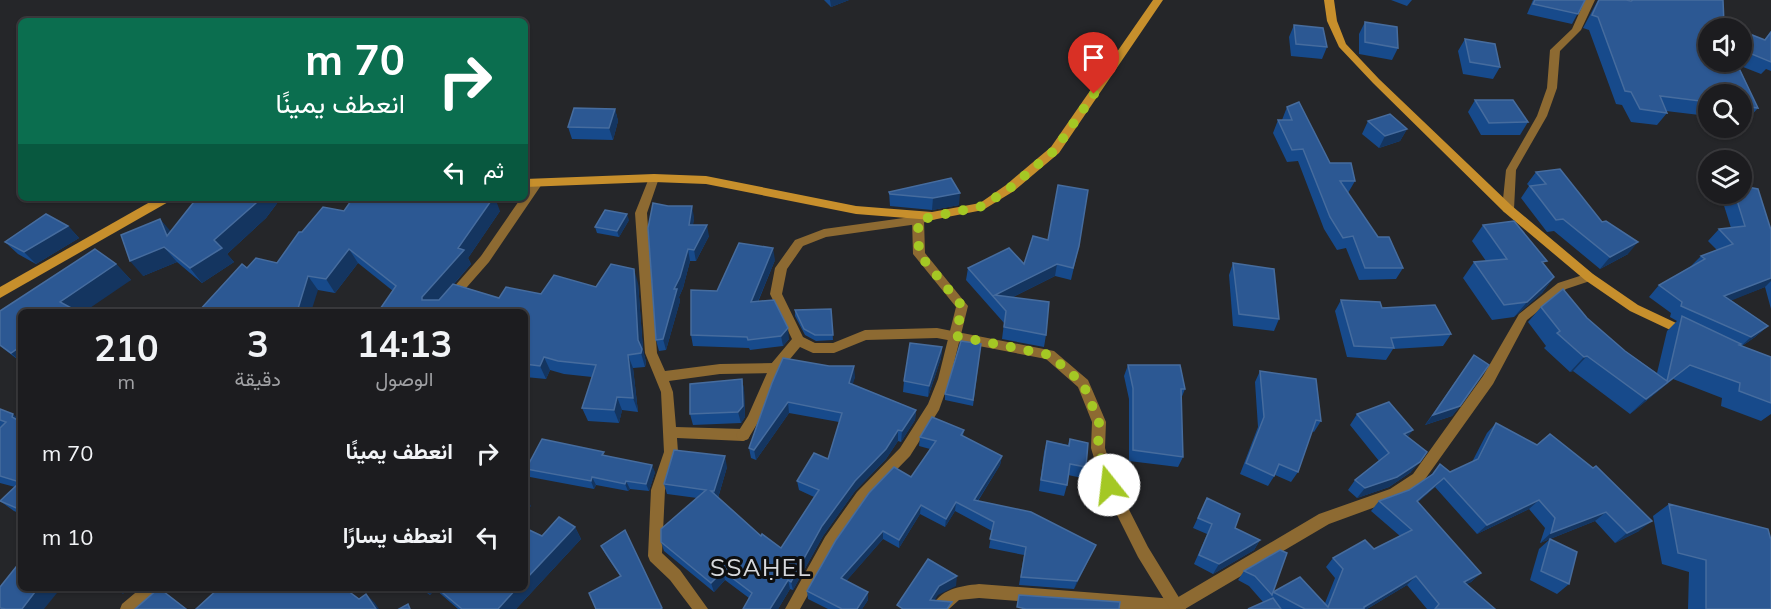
<!DOCTYPE html>
<html lang="ar">
<meta charset="utf-8">
<style>
body{margin:0;font-family:Mulish,Vazirmatn,sans-serif;background:#29292c;color:#f1f3f6;direction:rtl;height:100vh;display:flex;flex-direction:column;font-size:22px;white-space:nowrap}
*{box-sizing:border-box;margin:0}
p{font-size:20px;color:#a0a1a4}
.icon{flex:none;width:33px;height:33px;fill:none;stroke:currentColor;stroke-width:2;stroke-linecap:round;stroke-linejoin:round}
.map{position:relative;flex:1;overflow:hidden;direction:ltr}
.sheet{position:absolute;left:18px;top:309px;width:510px;height:282px;display:flex;flex-direction:column;background:#1c1c1f;border-radius:9px;box-shadow:0 2px 4px #0004,0 0 0 2px #3a3a3d;direction:rtl}
.sheet>*{flex:none}
.top-card{position:absolute;left:18px;top:18px;width:510px;height:183px;border-radius:9px;box-shadow:0 2px 4px #0004,0 0 0 2px #3a3a3d;direction:rtl;background:#0b6e4f;color:#fff;overflow:hidden}
.controls{position:absolute;left:1698px;top:18px;display:grid;gap:12px}
.controls a{display:grid;place-items:center;width:54px;height:54px;border-radius:50%;background:#1c1c1f;box-shadow:0 2px 4px #0004,0 0 0 2px #3a3a3d;font-size:30px}
.pin{position:absolute;display:grid;place-items:center;width:51px;height:51px;color:#fff;margin:-62px -26px;border-radius:50% 50% 50% 0;rotate:-45deg;box-shadow:0 0 6px #0007}
.pin .icon{rotate:45deg}
.me{position:absolute;width:66px;margin:-33px;rotate:344deg;stroke-linejoin:round;filter:drop-shadow(0 0 4px #0008)}
.turn{display:flex;align-items:center;gap:21px;height:126px;padding:0 24px;font-size:27px}
.turn .icon{width:78px;height:78px;stroke-width:2.5}
.turn b{display:block;font-size:42px;line-height:51px}
.then{display:flex;align-items:center;height:57px;padding:0 24px;background:#0003;gap:12px;font-size:22px}
.eta{display:flex;justify-content:space-evenly;align-items:center;height:102px;text-align:center}
.eta b{font-size:36px;font-weight:700;line-height:42px}
ul{padding:0;list-style:none}
li{display:flex;align-items:center;gap:18px;height:84px;padding:0 24px}
li div{flex:1}
li b{display:block;font-size:22px}
li em{font-style:normal}
.map>svg:first-child{display:block}
</style>
<div class="map">
<svg width="1771" height="609" viewBox="0 0 1771 609">
<rect width="100%" height="100%" fill="#252629"/>
<g fill="none" stroke-linecap="round" stroke-linejoin="round">
<g fill="#8d6a32" fill-rule="evenodd">
<path d="M654 174 659 178 647 213 657 353 665 371 720 364 775 363 779 364 781 368 779 372 775 373 720 374 669 381 673 392 676 427 743 429 748 431 750 435 748 439 743 441 677 438 678 452 665 490 662 553 680 570 708 609H692L670 580 650 561 648 556 651 490 664 452 661 392 645 353 635 213 649 178Z"/>
<path d="M918 216 924 220 925 253 968 306 950 379 939 410 910 456 867 500 835 547 800 609H785L825 537 857 492 900 448 928 404 938 379 956 307 913 254 912 220Z"/>
<path d="M1589 273 1593 274 1595 277 1593 280 1566 289 1527 320 1493 384 1423 482 1400 498 1329 524 1185 609H1121L979 598 959 600 949 609H931C939 589 960 586 979 584L1175 599 1319 514 1390 489 1413 474 1483 376 1519 314 1558 283Z"/>
</g>
<g fill="#8d6a32" fill-rule="evenodd">
<path d="M1585 0H1595L1581 30 1560 51 1557 88 1547 116 1516 170 1514 209 1508 213 1504 212 1502 209 1506 170 1537 116 1547 88 1550 50 1572 29Z"/>
<path d="M537 180 542 184 489 262 445 312H432L481 256 521 198H525C525 191 530 182 537 180Z"/>
<path d="M932 212 936 213 938 216 936 219 918 224 826 237 803 246 787 269 782 294 803 337 815 343H833L865 330 937 328 1054 351 1088 380 1106 422 1105 448 1116 484 1148 547 1186 609H1170L1138 557 1102 485 1091 448 1092 422 1078 387 1046 359 937 338 866 340 834 353H813L800 347 780 371 760 419 748 439 743 441 738 439 736 435 748 416 771 364 792 339 770 294 775 268 795 240 824 229 918 216Z"/>
<path d="M141 588H159L157 593 138 609H120L122 604Z"/>
</g>
<g fill="#c78f2c" fill-rule="evenodd">
<path d="M1153 0H1163L1059 153 1014 191 983 210 932 220 856 214 706 184 654 182 525 187V179L654 174 706 176 856 206 932 212 980 203 1006 185 1051 147Z"/>
<path d="M1324 0H1334L1337 21 1346 44 1379 79 1512 206 1593 274 1638 305 1691 330 1693 333 1691 336H1683L1630 311 1585 280 1504 212 1373 83 1339 47 1327 21Z"/>
<path d="M157 198H171L170 201 0 298V287Z"/>
</g>
</g>
<g fill="#174a8b">
<path d="M824 0H849L831 7Z"/>
<path d="M1391 0H1412L1407 6Z"/>
<path d="M1533 0H1585L1572 24 1527 14Z"/>
<path d="M1598 0 1708 62H1742V31L1764 40 1771 31V71L1766 69 1761 74 1738 65 1758 108 1747 120H1742V94H1708V116L1666 111 1667 113 1657 125 1631 122 1622 105 1616 104 1589 30 1583 28Z"/>
<path d="M1365 22 1398 48 1392 60 1359 54V34Z"/>
<path d="M1294 25 1327 47 1322 59 1291 56 1289 37Z"/>
<path d="M1465 39 1500 67 1493 79 1463 74 1458 51Z"/>
<path d="M1475 100 1528 122 1520 135H1481L1468 112Z"/>
<path d="M1287 107 1330 163 1355 181 1348 193 1378 237 1403 268 1396 279 1359 280 1346 248 1337 250 1324 229 1298 161 1287 162 1273 133 1278 120H1282Z"/>
<path d="M615 109 618 121 613 140 572 139 568 127Z"/>
<path d="M1368 121 1407 129 1400 141 1379 148 1362 134Z"/>
<path d="M1536 172 1628 254 1600 269 1554 231 1547 232 1521 198 1529 186 1527 184Z"/>
<path d="M951 178 959 205 932 210 890 206 889 192Z"/>
<path d="M1724 194H1742L1771 230V309L1765 287 1731 300 1768 326 1755 337 1742 346 1771 357V414L1761 421 1721 406 1722 398 1673 379 1630 414 1573 371 1570 372 1544 348 1546 346 1528 322 1541 307 1587 318 1625 351 1657 373 1667 331 1677 321 1670 317 1671 313 1649 297 1659 285 1690 267 1701 256 1717 250 1708 241 1719 229 1731 228 1721 196Z"/>
<path d="M197 198H281L266 218 227 254 234 262 202 283 177 262 143 276 160 219 170 232Z"/>
<path d="M344 211H500L468 258 471 264 454 284 499 298 596 287 638 283 643 350 646 362 645 367 633 368 638 412 622 410 619 423 588 421 582 408 592 377 564 374 550 370 546 379 525 377V312H378L393 291 358 263 335 293 318 290 247 268 277 263 302 232Z"/>
<path d="M694 217 693 225 709 236 696 261H690L683 288 679 297 680 301 666 350 659 351 656 340Z"/>
<path d="M629 220 619 237 597 233 595 227Z"/>
<path d="M1483 225 1544 265 1554 277 1542 293 1514 317 1492 320 1463 278 1474 262 1486 261 1472 241Z"/>
<path d="M68 226 79 238 36 264 18 254 5 242Z"/>
<path d="M1079 246 1071 280 1055 276 1013 297 1046 335 1044 347 1002 339 1004 323 966 280 968 268 1024 264Z"/>
<path d="M775 260 758 302 789 339 783 346 750 350 749 348 693 346 691 335Z"/>
<path d="M1233 263 1279 319 1274 331 1233 326 1229 275Z"/>
<path d="M116 264 131 280 21 312V362L0 346V311Z"/>
<path d="M1341 300 1382 308 1451 334 1443 346 1393 349 1386 360 1347 357 1335 311Z"/>
<path d="M831 309 833 340 816 341 805 335 795 316V310Z"/>
<path d="M981 344 973 406 945 400V394Z"/>
<path d="M942 347 941 358 928 397 903 392 904 381Z"/>
<path d="M1474 355 1460 406 1452 416 1425 425Z"/>
<path d="M1128 365 1185 389 1181 399 1183 457 1178 467 1129 461V399L1124 376Z"/>
<path d="M1260 371 1321 421 1314 432 1312 431 1298 472 1291 482 1275 475 1268 486 1240 474 1258 427 1255 382Z"/>
<path d="M855 377 852 384 916 410 915 420 901 442 898 441 886 459 855 491 823 536 793 590 790 589 778 609H743L749 598 725 580 714 592 664 551 661 542 697 498 667 494 664 484 727 467 718 498 761 536 781 548 814 497 799 490 797 481 828 459 839 422 789 413 756 460 751 458 749 448 772 383Z"/>
<path d="M742 379 744 390 745 417 741 423 693 425 690 414Z"/>
<path d="M0 409 21 421V514L14 511 0 501 15 487 0 483Z"/>
<path d="M1357 414 1408 437 1411 472 1389 487 1357 498 1348 490 1355 480 1379 461 1350 425Z"/>
<path d="M1496 423 1639 531 1615 543 1595 521 1540 543 1545 528 1529 509 1477 534 1435 487 1418 502 1481 573 1471 582 1466 584 1495 609H1427L1407 585 1367 609H1282L1263 602 1249 586 1238 580 1244 571 1280 550 1273 592 1325 603 1335 578 1326 567 1333 558 1374 549 1400 536 1371 511 1379 501 1409 490 1430 476 1440 464 1450 472 1472 462 1487 433Z"/>
<path d="M964 430 963 436 1002 456 1000 465 978 501 1096 545 1074 589 1019 585 1024 555 989 548 992 531 955 511 945 527 920 514 899 548 883 539 846 581 868 600 862 609H828L808 599 807 591 911 477 930 449 919 446 920 437Z"/>
<path d="M1070 439 1086 467 1082 478 1068 475 1067 485 1064 496 1039 491 1044 452 1047 441 1068 445Z"/>
<path d="M606 456 655 472 649 491 630 489 628 491 596 485 594 489 530 477 526 469Z"/>
<path d="M1207 498 1235 528 1260 540 1254 550 1213 574 1194 564 1207 534 1193 528Z"/>
<path d="M1669 504 1771 609H1688L1689 572 1662 564 1653 516Z"/>
<path d="M575 527 581 539 516 609H458L435 589 430 595 420 588H525L542 536Z"/>
<path d="M1550 539 1569 584 1557 594 1530 580 1539 549Z"/>
<path d="M601 546 663 609 620 576 606 555Z"/>
</g>
<g fill="#143560">
<path d="M830 0H849L831 7Z"/>
<path d="M615 109 618 121 613 140 609 128Z"/>
<path d="M1407 129 1400 141 1379 148 1385 136Z"/>
<path d="M960 193 959 205 932 210 933 198Z"/>
<path d="M259 198H281L266 218 227 254 234 262 202 283 190 268 214 240Z"/>
<path d="M493 198H495L500 211 468 258 471 264 430 311 422 300V297L458 248Z"/>
<path d="M692 206 694 217 691 237 689 225Z"/>
<path d="M627 214 629 220 619 237 617 231Z"/>
<path d="M160 219 173 234 167 236Z"/>
<path d="M707 225 709 236 696 261 694 250Z"/>
<path d="M68 226 79 238 36 264 24 252Z"/>
<path d="M1638 242 1628 254 1600 269 1610 257Z"/>
<path d="M164 247 177 262 143 276 130 261Z"/>
<path d="M773 248 775 260 753 313 751 302Z"/>
<path d="M349 249 358 263 335 293 326 279Z"/>
<path d="M688 249 690 261 683 288 679 297 680 301 666 350 663 339 674 289Z"/>
<path d="M116 264 131 280 84 312H70L60 302Z"/>
<path d="M1057 264 1055 276 999 304 995 295Z"/>
<path d="M634 269 638 283 643 350 646 362 645 367 641 353 638 340Z"/>
<path d="M308 276 318 290 311 312H297Z"/>
<path d="M1554 277 1542 293 1514 317 1527 302Z"/>
<path d="M1771 278V281L1765 287 1713 308 1724 296Z"/>
<path d="M1768 326 1755 337 1739 348 1751 337Z"/>
<path d="M788 328 789 339 783 346 781 336Z"/>
<path d="M21 346V362L11 353Z"/>
<path d="M942 347 941 358 928 397 929 386Z"/>
<path d="M628 355 633 368 638 412 633 398Z"/>
<path d="M1587 356 1573 371 1570 372 1584 357Z"/>
<path d="M544 357 550 370 546 379 540 366Z"/>
<path d="M1690 365 1673 379 1630 414 1646 399Z"/>
<path d="M854 366 855 377 850 394 849 383Z"/>
<path d="M742 379 744 390 745 417 741 423 738 412Z"/>
<path d="M617 397 622 410 619 423 614 410Z"/>
<path d="M788 402 789 413 756 460 754 450Z"/>
<path d="M1460 406 1452 416 1425 425 1433 415Z"/>
<path d="M916 410 915 420 901 442 902 431Z"/>
<path d="M13 414 21 421V424L12 417Z"/>
<path d="M898 430V441L886 459 855 491 823 536 793 590 791 582 822 526 855 481Z"/>
<path d="M1413 430 1405 441 1404 434Z"/>
<path d="M725 456 727 467 717 501 714 491Z"/>
<path d="M1002 456 1000 465 973 508 974 500Z"/>
<path d="M1420 462 1411 472 1389 487 1357 498 1365 488Z"/>
<path d="M652 465 655 472 649 491 646 484Z"/>
<path d="M592 477 596 485 594 489 591 481Z"/>
<path d="M1444 478 1435 487 1408 510 1417 501Z"/>
<path d="M626 481 630 489 628 491 625 484Z"/>
<path d="M525 496 531 506 525 513Z"/>
<path d="M1539 500 1529 509 1477 534 1487 525Z"/>
<path d="M956 502 955 511 945 527 946 519Z"/>
<path d="M921 505 920 514 899 548V540Z"/>
<path d="M1606 512 1595 521 1540 543 1551 533Z"/>
<path d="M1652 521 1639 531 1615 543 1627 533Z"/>
<path d="M575 527 581 539 516 609H498L517 588H525V580Z"/>
<path d="M883 531V539L842 586 841 578Z"/>
<path d="M1260 540 1254 550 1213 574 1219 564Z"/>
<path d="M1096 545 1074 589 1077 581Z"/>
<path d="M723 571 725 580 714 592 711 583Z"/>
<path d="M1481 573 1471 582 1454 591 1464 582Z"/>
<path d="M957 576 956 586 938 595 929 609 930 600 939 586Z"/>
<path d="M1416 576 1407 585 1367 609H1363Z"/>
<path d="M788 580 790 589 778 609H770Z"/>
<path d="M38 588H61L44 609H22Z"/>
<path d="M117 588H129L123 594 116 589Z"/>
<path d="M423 588H434L435 589 430 595Z"/>
<path d="M868 592V600L862 609H857Z"/>
<path d="M366 594 375 603 379 609H376Z"/>
</g>
<g fill="#2c5893" stroke="#466c9e" stroke-width="1.5">
<path d="M1535 0H1585L1578 14 1533 4Z"/>
<path d="M1599 0H1626L1631 1 1633 0H1723L1724 24 1735 28H1708V62H1736L1758 108 1742 106V94H1708V102L1660 96 1667 113 1640 109 1631 92 1625 91 1598 17 1592 15Z"/>
<path d="M1365 22 1397 27 1398 48 1365 42Z"/>
<path d="M1294 25 1323 28 1327 47 1296 44Z"/>
<path d="M1742 31 1765 40 1771 32V62L1742 50Z"/>
<path d="M1465 39 1495 44 1500 67 1470 62Z"/>
<path d="M1475 100H1513L1528 122 1489 123Z"/>
<path d="M1299 102 1330 163H1351L1355 181H1340L1378 237H1389L1403 268H1365L1353 236 1343 238 1330 217 1303 149 1292 150 1278 120H1292L1287 107Z"/>
<path d="M574 108 615 109 609 128 568 127Z"/>
<path d="M1390 114 1407 129 1385 136 1368 121Z"/>
<path d="M1560 169 1602 222 1606 221 1638 242 1610 257 1563 219 1556 220 1530 186 1546 184 1536 172Z"/>
<path d="M951 178 960 193 933 198 890 194 889 192Z"/>
<path d="M1058 185 1088 190 1079 246 1073 268 1057 264 995 295 1049 302 1046 335 1004 327 1006 311 968 268 1009 248 1024 264 1033 236 1048 240Z"/>
<path d="M1742 186 1758 189 1771 230V278L1724 296 1768 326 1751 337 1681 306 1682 302 1659 285 1705 259 1701 256 1733 244 1719 229 1745 226 1735 194H1742Z"/>
<path d="M197 198H259L256 203 214 240 222 248 190 268 164 247 130 261 121 235 160 219 167 236Z"/>
<path d="M353 198H493L458 248 464 250 422 297V300H439L453 284 499 298 506 287 541 294 554 275 596 287 611 264 634 269 638 340 642 349 641 353 628 355 633 398 617 397 614 410 582 408 596 365 558 361 544 357 540 366 525 364V312H475L462 310 461 312H378L396 286 349 249 326 279 308 276 297 312H198L242 264 247 268 256 258 277 263 299 232H302L323 207 344 211Z"/>
<path d="M653 203 668 206H692L689 225H707L694 250 688 249 680 277 674 289H677L663 339 656 340 648 228Z"/>
<path d="M605 210 627 214 617 231 595 227Z"/>
<path d="M46 214 68 226 24 252 5 242Z"/>
<path d="M1514 221 1547 261 1542 262 1554 277 1527 302 1504 305 1474 262 1507 259 1483 225Z"/>
<path d="M739 243 773 248 751 302 774 300 788 328 781 336 748 340 747 337 691 335V290L717 291Z"/>
<path d="M95 249 116 264 60 302 75 310 71 312H21V346L11 353 0 345V311Z"/>
<path d="M1233 263 1274 269 1279 319 1239 314Z"/>
<path d="M1563 289 1587 318 1625 351 1667 381 1682 316 1741 344 1739 345 1771 357V403L1739 391 1740 383 1690 365 1646 399 1587 356 1584 357 1557 333 1560 331 1541 307Z"/>
<path d="M1341 300 1380 302 1382 308 1435 305 1451 334 1391 338 1394 348 1354 346Z"/>
<path d="M831 309 833 335H815L804 329 795 310Z"/>
<path d="M961 341 981 344 973 400 945 394Z"/>
<path d="M910 343 942 347 929 386 904 381Z"/>
<path d="M1474 355 1489 365 1460 406 1433 415Z"/>
<path d="M783 358 829 366H854L849 383 916 410 902 431 898 430 886 449 855 481 822 526 791 582 788 580 770 609H743L752 593 723 571 711 583 661 542V529L706 490 664 484 674 450 725 456 714 491H711L761 536 762 534 781 548 819 490 797 481 814 453 828 459 842 413 788 402 754 450 749 448 772 383Z"/>
<path d="M1128 365H1180L1185 389H1181L1183 457 1133 450V388Z"/>
<path d="M1260 371 1316 379 1321 421 1316 420 1298 472 1279 464 1274 476 1246 463 1264 417Z"/>
<path d="M742 379 743 406 738 412 690 414V384Z"/>
<path d="M1389 402 1413 430 1404 434 1427 452 1420 462 1397 477 1365 488 1355 480 1389 453 1357 414Z"/>
<path d="M0 409 13 414 12 417 21 422V510L0 501 20 482 0 476V428L6 422 0 420Z"/>
<path d="M932 417 964 430 961 435 1002 456 974 500 1031 512 1096 545 1077 581 1021 577 1026 547 990 539 994 522 956 502 946 519 921 505 899 540 883 531 841 578 868 592 857 609H842L807 591 836 540 869 493 894 467 911 477 936 441 920 437Z"/>
<path d="M1496 423 1537 445 1550 434 1593 468 1596 466 1652 521 1627 533 1606 512 1551 533 1555 518 1539 500 1487 525 1444 478 1417 501 1481 573 1464 582 1495 609H1435L1439 604 1416 576 1364 607V609H1305L1273 592 1300 577 1328 607 1343 569 1333 558 1365 540 1374 549 1412 530 1379 501 1409 490 1433 474 1440 464 1450 472 1478 459Z"/>
<path d="M542 439 604 452 602 455 652 465 646 484 626 481 625 484 592 477 591 481 526 469Z"/>
<path d="M1070 439 1088 443 1086 467 1070 464 1067 485 1041 480 1047 441 1069 446Z"/>
<path d="M1207 498 1240 514 1235 528 1260 540 1219 564 1199 555 1212 524 1198 518Z"/>
<path d="M1669 504 1768 529 1771 540V609H1706V560L1678 553Z"/>
<path d="M559 517 575 527 525 580V528L542 536Z"/>
<path d="M625 530 662 608 660 609H596L589 593 621 576 601 546Z"/>
<path d="M1550 539 1577 552 1569 584 1541 571Z"/>
<path d="M1280 550 1287 553 1272 595 1255 576 1244 571Z"/>
<path d="M928 559 957 576 939 586 930 600 952 602 947 609H903L897 605Z"/>
<path d="M20 562H21V588H38L22 609H6L0 608V587Z"/>
<path d="M159 588 186 609H135Z"/>
<path d="M219 588H344L359 599 366 594 376 609H196Z"/>
<path d="M437 588H517L498 609H462Z"/>
<path d="M1019 595 1120 602 1119 609H1026L1017 607Z"/>
<path d="M1273 598 1281 609H1248Z"/>
<path d="M408 604 410 609H399Z"/>
</g>
<g fill="none" stroke-linecap="round" stroke-linejoin="round">
<path stroke="#a4c824" stroke-width="10" stroke-dasharray="0 18" d="M1094 94 1055 150 1010 188 983 206 918 220 919 254 962 306 956 336 1050 355 1083 384 1099 422 1098 448 1109 485"/>
</g>
<g text-anchor="middle" dominant-baseline="central" stroke-width="6" stroke-linejoin="round" paint-order="stroke">
<g font-size="24" letter-spacing="1.5" fill="#d6d8dc" stroke="#0e0f10">
<text x="761" y="567">SSAḤEL</text>
</g>
</g>
</svg>
<div class="controls">
<a><svg class="icon" aria-label="sound" viewBox="0 0 24 24"><path d="M4 9h4l5-4v14l-5-4H4zM17 9q2 3 0 6"/></svg></a>
<a><svg class="icon" aria-label="search" viewBox="0 0 24 24"><circle cx="10" cy="10" r="6"/><path d="M15 15l6 6"/></svg></a>
<a><svg class="icon" aria-label="layers" viewBox="0 0 24 24"><path d="M12 4l9 5-9 5-9-5zM3 14l9 5 9-5"/></svg></a>
</div>
<div class="pin" style="left:1094px;top:94px;background:#d93025"><svg class="icon" aria-label="arrive" viewBox="0 0 24 24"><path d="M6 21V4h12l-3 4 3 4H6"/></svg></div>
<svg class="me" style="left:1109px;top:485px" viewBox="-20 -20 40 40"><circle r="19" fill="#fff"/><path d="M0-13L10 11 0 6-10 11z" fill="#a4c824"/></svg>
<div class="top-card">
<div class="turn"><svg class="icon" aria-label="right" viewBox="0 0 24 24"><path d="M7 20v-9h11M14 6l5 5-5 5"/></svg><div><b>70 m</b>انعطف يمينًا</div></div>
<div class="then">ثم<svg class="icon" aria-label="left" viewBox="0 0 24 24"><path d="M17 20v-9H6M10 6l-5 5 5 5"/></svg></div>
</div>
<section class="sheet">
<div class="eta">
<div><b>14:13</b><p>الوصول</p></div>
<div><b>3</b><p>دقيقة</p></div>
<div><b>210</b><p>m</p></div>
</div>
<ul>
<li><svg class="icon" aria-label="right" viewBox="0 0 24 24"><path d="M7 20v-9h11M14 6l5 5-5 5"/></svg><div><b>انعطف يمينًا</b></div><em>70 m</em></li>
<li><svg class="icon" aria-label="left" viewBox="0 0 24 24"><path d="M17 20v-9H6M10 6l-5 5 5 5"/></svg><div><b>انعطف يسارًا</b></div><em>10 m</em></li>
</ul>
</section>
</div>
